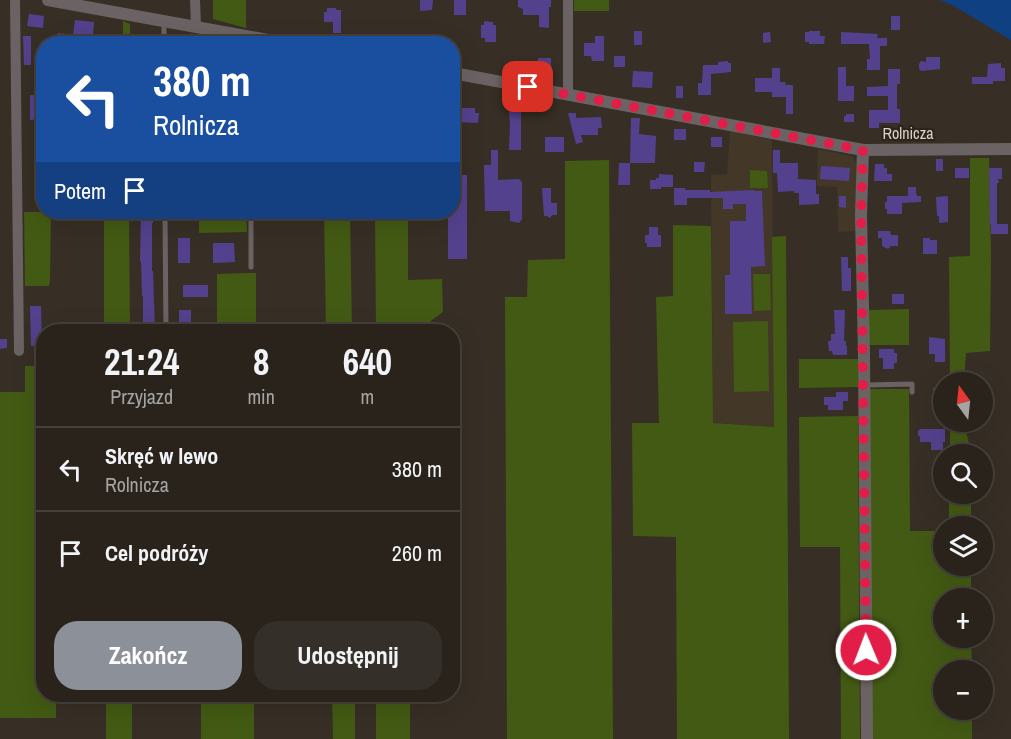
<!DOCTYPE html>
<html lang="pl">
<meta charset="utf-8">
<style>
body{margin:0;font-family:"Archivo Narrow",sans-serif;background:#352f29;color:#f1f3f6;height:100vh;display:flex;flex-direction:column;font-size:22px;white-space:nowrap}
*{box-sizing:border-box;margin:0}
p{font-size:20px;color:#a5a4a3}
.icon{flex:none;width:33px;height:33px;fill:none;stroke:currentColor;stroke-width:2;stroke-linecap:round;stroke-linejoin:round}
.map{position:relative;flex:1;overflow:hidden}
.drawer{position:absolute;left:36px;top:324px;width:424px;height:378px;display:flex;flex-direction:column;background:#29231c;border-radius:24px;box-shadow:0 6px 24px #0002,0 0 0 2px #45403b}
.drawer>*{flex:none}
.hud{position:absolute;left:36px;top:36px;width:424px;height:183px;border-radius:24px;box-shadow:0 6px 24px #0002,0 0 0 2px #45403b;background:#1a4fa0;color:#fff;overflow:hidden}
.needle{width:39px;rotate:345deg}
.fabs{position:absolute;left:933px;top:372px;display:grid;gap:12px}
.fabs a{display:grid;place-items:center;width:60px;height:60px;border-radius:50%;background:#29231c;box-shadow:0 6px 24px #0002,0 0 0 2px #45403b;font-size:30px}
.pin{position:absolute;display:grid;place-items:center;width:51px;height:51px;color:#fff;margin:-26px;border-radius:12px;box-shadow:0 3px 9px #0006}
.me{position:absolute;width:66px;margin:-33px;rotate:359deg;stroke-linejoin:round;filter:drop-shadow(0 0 4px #0008)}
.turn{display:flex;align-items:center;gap:21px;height:126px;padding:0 18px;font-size:27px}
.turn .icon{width:78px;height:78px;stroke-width:2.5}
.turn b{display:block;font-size:42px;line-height:51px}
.then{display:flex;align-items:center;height:57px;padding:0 18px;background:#0003;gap:12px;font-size:22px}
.eta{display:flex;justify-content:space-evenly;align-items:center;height:102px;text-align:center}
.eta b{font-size:36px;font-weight:800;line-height:42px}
.cta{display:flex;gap:12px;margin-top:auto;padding:12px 18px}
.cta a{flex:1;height:69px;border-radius:24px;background:#8c9099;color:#fff;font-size:24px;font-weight:800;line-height:69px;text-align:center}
.cta a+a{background:#352f29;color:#f1f3f6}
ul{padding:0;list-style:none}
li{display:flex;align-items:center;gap:18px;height:84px;padding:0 18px;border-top:2px solid #45403b}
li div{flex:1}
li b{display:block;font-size:22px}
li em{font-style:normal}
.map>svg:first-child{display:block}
</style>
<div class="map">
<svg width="1011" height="739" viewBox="0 0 1011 739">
<rect width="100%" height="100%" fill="#372f25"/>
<g fill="#433727">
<path d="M730 131 772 140 774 427 713 423 711 175 727 174Z"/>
<path d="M818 149 852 156 856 163 857 231 838 232 837 187 817 186Z"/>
</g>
<g fill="#435a14">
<path d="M213 0H246V28L213 19Z"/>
<rect x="574" y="0" width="35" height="11"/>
<path d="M123 21 130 24V43H123Z"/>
<path d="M970 158H989L991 255 990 351 966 353 964 382H950L949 257 970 256Z"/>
<path d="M609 160 613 739H507L505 297H527L528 260 565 259V161Z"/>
<path d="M750 170 767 171 768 188H750Z"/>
<path d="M24 212H51L50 281 49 286H25Z"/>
<path d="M104 212H129L130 331H104Z"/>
<path d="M199 212H246L247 232 199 233Z"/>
<path d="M324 212H350L352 331H326Z"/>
<path d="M375 212H408V280L442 279 443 312 417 331H376Z"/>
<path d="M673 225 711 226 713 423 774 427 772 237 786 236 789 739H677L676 537 633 536 632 423H659L656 297 673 296Z"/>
<path d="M247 273H256V331H199V323L217 322V274Z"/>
<path d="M753 274H770L771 310 754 311Z"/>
<path d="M909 309V345H869V310Z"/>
<path d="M768 321 769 391 734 392 733 322Z"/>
<path d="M799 359H858V387L799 388Z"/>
<path d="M25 366H43L44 694 56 695V718H0V392H25Z"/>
<path d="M869 389H909L910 531H943L944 566H971V598H944V638H971L972 670H944V710H972V739H871Z"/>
<path d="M983 404 987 407V418L985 426 976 427 968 426 967 422H982Z"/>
<path d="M858 416 860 739H841L840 547H800L799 417Z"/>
<path d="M950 422H961L968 438 970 454H950Z"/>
<rect x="949" y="494" width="22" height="32"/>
<rect x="106" y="695" width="26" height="44"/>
<rect x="201" y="695" width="53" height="44"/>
<path d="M332 695H355V739H333Z"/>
<rect x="376" y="695" width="34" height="44"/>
</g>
<path fill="#0f4081" d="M940 0H1011V40L952 5Z"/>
<g fill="#54418d">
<path d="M420 0H433L432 10 420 11Z"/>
<rect x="454" y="0" width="12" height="15"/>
<path d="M518 0H551V7H549V28L539 27V15H523V9L518 7Z"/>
<path d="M327 8H336V10H341V33H333V22H324V12H327Z"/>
<path d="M29 14 44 16 43 28 27 26Z"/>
<rect x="891" y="16" width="9" height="14"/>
<path d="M75 20 94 22 93 34H87V37L73 35Z"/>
<path d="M484 21 493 22V25H496V42H485V38H481V25H484Z"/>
<rect x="634" y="31" width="8" height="14"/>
<path d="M809 31H820V36H825L824 44H809V42H805V32H809Z"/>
<path d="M770 32 771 42 763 43V33Z"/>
<path d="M841 32 878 34 877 38H887V46H880V70H867V59H870L869 44H841Z"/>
<path d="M58 33 67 34 66 44H58Z"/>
<path d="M23 36H31V65H24Z"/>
<path d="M595 36H604V61H592L591 56H584V43H595Z"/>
<rect x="614" y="56" width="11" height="11"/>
<path d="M926 57H940V69L921 71 919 68V64L921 61 926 62Z"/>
<path d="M538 58H551V72L547 71V74H537Z"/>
<path d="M728 61V63H731V72L711 74V95H698V83H702L703 65H718V62Z"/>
<path d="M1001 63V68H1005V81H993V84H972V77H987L988 64Z"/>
<path d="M838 67H846V86H854V101H838Z"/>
<path d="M772 68H780V82H785L786 86V85H792L793 86V114H786V97H772V92H755V78H772Z"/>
<path d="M888 69H900V84H897V109H900V123H879V128H869V110H888V96H867V87L888 86Z"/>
<path d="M633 71 653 72 652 88 632 87Z"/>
<rect x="676" y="86" width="7" height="12"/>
<path d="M30 95H43V119L30 120Z"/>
<path d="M510 106H521V150H509L510 124 509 113Z"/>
<path d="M456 108H475V113H479L478 123 455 122Z"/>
<path d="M568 113H576V118L601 117 602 128H598V135H581L583 142 576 144Z"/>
<path d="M846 114H854V122H844V116H846Z"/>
<path d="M631 118H640L639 134 656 136 655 163H630Z"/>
<rect x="674" y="129" width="12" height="11"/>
<rect x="545" y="137" width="19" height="15"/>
<rect x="711" y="137" width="11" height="10"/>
<path d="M491 150H498V180L519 179 522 182V219L519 223 510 221V211H485L484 165H491Z"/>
<path d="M773 150H780V163H798V179L816 180V194H819V204L799 205V193H794V191L778 192 777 173H773Z"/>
<rect x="936" y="159" width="7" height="12"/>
<path d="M694 162H705L704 172H694Z"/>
<path d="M619 163H630V185H618Z"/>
<path d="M875 164H884V168H887V174H892V181H874Z"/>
<path d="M821 166 850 168 849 181 820 179Z"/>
<rect x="955" y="168" width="14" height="10"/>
<path d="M989 168H1002V179H998L999 183H997V224H990Z"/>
<path d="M659 174 673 175V187H661V189H650V180H656V178H659Z"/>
<path d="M453 175H467V259H448V212H453Z"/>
<path d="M908 187H916V194H917V196H921V202L902 203V214H887V209H885V202H887V196H908Z"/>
<path d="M542 188H551V203H557V215H552L550 218 547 216H544Z"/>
<path d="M674 188H685V190H710V192L754 190V191H762L765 266 751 267 752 314H725V275H730V221H746V204H733V209H723V198H687V205H674Z"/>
<path d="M839 196H846V208L839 207Z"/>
<path d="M948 196V222L939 223V216H937L936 197Z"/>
<path d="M141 212H153V223H152V271H153L155 332H143V296H142L141 261H140Z"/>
<rect x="991" y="224" width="17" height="10"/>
<path d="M649 227H658V235H661V247H647V243H645V235H649Z"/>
<path d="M878 231H890L891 235H898V246H891L888 249 882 246V238H878Z"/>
<rect x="178" y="238" width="12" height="25"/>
<path d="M923 238H930V240H937V254H923Z"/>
<path d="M213 243H234L235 262 213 263Z"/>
<path d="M841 257H848V268H851V291H842Z"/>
<rect x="183" y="285" width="25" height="12"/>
<rect x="892" y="294" width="12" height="10"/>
<path d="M30 306H41L42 346H31Z"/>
<rect x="179" y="310" width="12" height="22"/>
<path d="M834 310H845L844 341H846V346H847V355H833L832 351H829L828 341H831V334H835Z"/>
<path d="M929 337 945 339V362H935V354H929Z"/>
<path d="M0 339H7V348L0 349Z"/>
<path d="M879 349H894V353H897V363H894V369H883V358H879Z"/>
<rect x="933" y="388" width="11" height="9"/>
<path d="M836 392H848V401H843V410H828V405H824V397H836Z"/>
<path d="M920 429H945V442H943V450H931V442H920V437L918 435V431Z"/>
</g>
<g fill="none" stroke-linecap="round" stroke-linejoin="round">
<g stroke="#6b6363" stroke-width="5">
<path d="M164 22V44"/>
<path d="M165 212 166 332"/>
<path d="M251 212V267"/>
<path d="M866 385 912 384V392"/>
</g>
<g stroke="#6b6363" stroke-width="10">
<path d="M15 0 19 351"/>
<path d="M195 0 196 26"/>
<path d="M568 94V0"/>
</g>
<g stroke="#6b6363" stroke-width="12">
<path d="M48 0 290 44"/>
<path d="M453 73 863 150 1011 149"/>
<path d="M863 150 861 215 864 354 867 739"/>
</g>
</g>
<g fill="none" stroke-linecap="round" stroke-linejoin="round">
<path stroke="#e11d48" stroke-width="10" stroke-dasharray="0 18" d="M528 87 863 150 861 215 866 650"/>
</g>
<g text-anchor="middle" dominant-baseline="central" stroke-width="4.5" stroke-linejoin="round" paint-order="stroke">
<g font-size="16" fill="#d7d2cb" stroke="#2d251b">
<text x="908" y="133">Rolnicza</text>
</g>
</g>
</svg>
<div class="fabs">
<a><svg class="needle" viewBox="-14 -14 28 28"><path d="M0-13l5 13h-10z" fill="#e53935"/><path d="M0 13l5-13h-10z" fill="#a5a4a3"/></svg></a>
<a><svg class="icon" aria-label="search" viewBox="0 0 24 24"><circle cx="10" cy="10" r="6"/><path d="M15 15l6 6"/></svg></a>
<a><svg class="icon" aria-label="layers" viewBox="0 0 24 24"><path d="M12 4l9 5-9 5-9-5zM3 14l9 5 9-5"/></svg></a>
<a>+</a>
<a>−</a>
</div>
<div class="pin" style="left:528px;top:87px;background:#d93025"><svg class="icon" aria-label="arrive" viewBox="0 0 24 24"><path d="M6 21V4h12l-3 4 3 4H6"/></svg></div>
<svg class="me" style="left:866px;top:650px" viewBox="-20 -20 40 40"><circle r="17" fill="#e11d48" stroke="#fff" stroke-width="3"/><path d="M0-11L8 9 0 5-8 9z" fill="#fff"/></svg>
<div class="hud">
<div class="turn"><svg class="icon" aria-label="left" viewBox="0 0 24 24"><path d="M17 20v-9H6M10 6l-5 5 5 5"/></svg><div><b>380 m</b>Rolnicza</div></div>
<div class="then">Potem<svg class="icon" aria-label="arrive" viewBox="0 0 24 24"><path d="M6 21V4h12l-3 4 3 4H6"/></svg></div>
</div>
<section class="drawer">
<div class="eta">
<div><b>21:24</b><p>Przyjazd</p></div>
<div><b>8</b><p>min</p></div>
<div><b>640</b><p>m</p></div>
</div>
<ul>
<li><svg class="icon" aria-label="left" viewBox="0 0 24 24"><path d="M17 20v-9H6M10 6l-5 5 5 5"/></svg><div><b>Skręć w lewo</b><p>Rolnicza</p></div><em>380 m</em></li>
<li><svg class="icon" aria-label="arrive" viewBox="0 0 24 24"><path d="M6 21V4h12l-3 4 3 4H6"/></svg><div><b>Cel podróży</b></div><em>260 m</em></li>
</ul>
<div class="cta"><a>Zakończ</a><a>Udostępnij</a></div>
</section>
</div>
